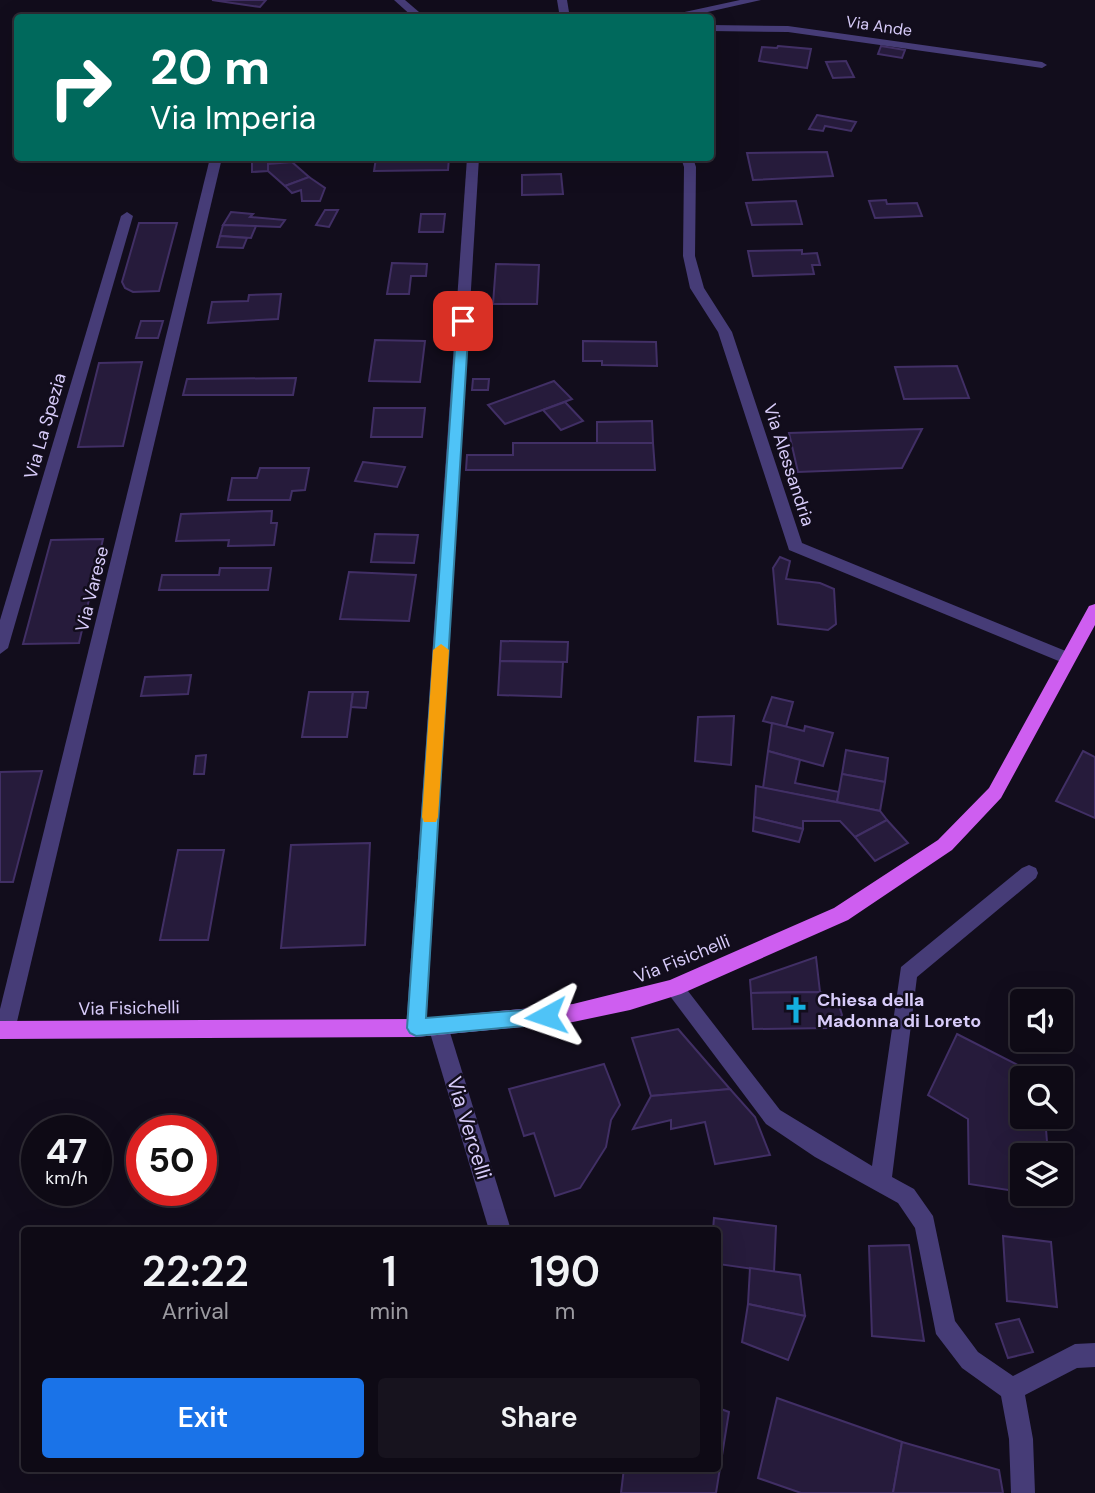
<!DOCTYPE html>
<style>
body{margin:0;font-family:"DM Sans",sans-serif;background:#17131e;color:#f1f3f6;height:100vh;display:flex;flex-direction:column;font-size:26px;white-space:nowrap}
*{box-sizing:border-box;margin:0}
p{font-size:23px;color:#9b9aa0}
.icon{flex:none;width:38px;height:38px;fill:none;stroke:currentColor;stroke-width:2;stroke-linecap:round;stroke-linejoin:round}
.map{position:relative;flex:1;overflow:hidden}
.drawer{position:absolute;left:21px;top:1227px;width:700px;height:245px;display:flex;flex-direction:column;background:#0e0a15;border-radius:7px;box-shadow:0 7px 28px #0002,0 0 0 2px #2e2b34}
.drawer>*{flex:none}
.banner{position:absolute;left:14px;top:14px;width:700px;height:147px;border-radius:7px;box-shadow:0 7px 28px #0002,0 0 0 2px #2e2b34;background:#00695c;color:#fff;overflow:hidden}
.tools{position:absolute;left:1010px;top:989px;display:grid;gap:14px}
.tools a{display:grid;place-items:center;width:63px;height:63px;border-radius:7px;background:#0e0a15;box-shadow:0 7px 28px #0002,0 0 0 2px #2e2b34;font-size:35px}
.speed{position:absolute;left:21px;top:1115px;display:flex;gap:14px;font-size:35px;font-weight:700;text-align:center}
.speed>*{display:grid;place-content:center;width:91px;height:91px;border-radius:50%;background:#0e0a15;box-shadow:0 7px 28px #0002,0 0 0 2px #2e2b34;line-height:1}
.speed small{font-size:18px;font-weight:400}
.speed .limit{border:10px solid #d22;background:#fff;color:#111}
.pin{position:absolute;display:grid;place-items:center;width:60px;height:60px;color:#fff;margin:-30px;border-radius:14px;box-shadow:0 4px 10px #0006}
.me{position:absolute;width:77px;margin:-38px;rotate:265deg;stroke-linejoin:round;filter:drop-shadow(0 0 5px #0008)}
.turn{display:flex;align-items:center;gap:24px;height:147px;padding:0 21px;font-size:32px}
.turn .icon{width:91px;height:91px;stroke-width:2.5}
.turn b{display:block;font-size:49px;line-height:60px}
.eta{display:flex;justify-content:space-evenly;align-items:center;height:119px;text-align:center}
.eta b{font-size:42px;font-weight:600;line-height:49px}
.primary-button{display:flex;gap:14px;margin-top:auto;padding:14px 21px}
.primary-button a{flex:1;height:80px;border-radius:7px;background:#1a73e8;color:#fff;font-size:28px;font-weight:600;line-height:80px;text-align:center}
.primary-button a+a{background:#17131e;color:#f1f3f6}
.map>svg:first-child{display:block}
</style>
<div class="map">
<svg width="1095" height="1493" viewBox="0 0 1095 1493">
<rect width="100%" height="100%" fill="#120d1c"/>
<g fill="#261b3b" stroke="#412f65" stroke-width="2">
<path d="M212 0H266L260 7Z"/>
<path d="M778 46 811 49 807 68 759 61 762 47 777 48Z"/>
<path d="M881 46 905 50 902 58 878 54Z"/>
<path d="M846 61 854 77 833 78 826 62Z"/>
<path d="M817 115 856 122 851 131 825 126 823 131 809 129Z"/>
<path d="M827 152 833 176 753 180 747 153Z"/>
<path d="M376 158H449L448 170 374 171Z"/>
<path d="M268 159V171L252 172V160Z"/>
<path d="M292 162 309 177 285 186 268 171V164Z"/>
<path d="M561 174 563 194 522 195V175Z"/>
<path d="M309 177 325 188 320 201H302L301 190 292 193 285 186Z"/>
<path d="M886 200 887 204 917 203 922 216 875 218 869 201Z"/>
<path d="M796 201 802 224 752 225 746 203Z"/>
<path d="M325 210H338L329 227 316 225Z"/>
<path d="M231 212 253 214 250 217 285 220 280 227 223 225Z"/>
<path d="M421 214H445L443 232H419Z"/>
<path d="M139 223H177L159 291 133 292 125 288 122 282Z"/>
<path d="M223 225 256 226 251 238 220 236Z"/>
<path d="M220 236 247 238 243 248 217 247Z"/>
<path d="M802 250V254L817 253 820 265H812L814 274 753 276 748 251Z"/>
<path d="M392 263 427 264 426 276H411L409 294H387Z"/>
<path d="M496 264 539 265 537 304H493Z"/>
<path d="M281 294 278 319 208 323 212 302 248 301 249 295Z"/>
<path d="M141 321H163L158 338H136Z"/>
<path d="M375 340 425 341 420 382 369 381Z"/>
<path d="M583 341 656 342 657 366 602 365V361H583Z"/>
<path d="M142 362 123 446 78 447 99 363Z"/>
<path d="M957 366 969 398 904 399 895 367Z"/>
<path d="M296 378 293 395H183L187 379Z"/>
<path d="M473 379H489L488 390H472Z"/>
<path d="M554 381 572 399 505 424 488 405Z"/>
<path d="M565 402 583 421 561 430 543 410Z"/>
<path d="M374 408H425L422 437H371Z"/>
<path d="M652 421 653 443H597V422Z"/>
<path d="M922 429 902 468 798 472 789 433Z"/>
<path d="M513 443H653L655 470H466L467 455H513Z"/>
<path d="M363 462 405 467 397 487 355 481Z"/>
<path d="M260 468H309L305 490 292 491 290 500H228L232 478H257Z"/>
<path d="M272 511 271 523H277L274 545 228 546 229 540 176 541 181 514Z"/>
<path d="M375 534 418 535 414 563 371 562Z"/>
<path d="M103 539 79 643 23 644 51 540Z"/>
<path d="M780 557 790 561 786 579 820 583 834 589 836 624 828 630 778 624 773 568Z"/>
<path d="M220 568H271L268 590H159L162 575H219Z"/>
<path d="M349 572 416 575 409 621 340 619Z"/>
<path d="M501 641 568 642 567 662 500 661Z"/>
<path d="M500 661 563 662 561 697 498 695Z"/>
<path d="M191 675 188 694 141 696 145 677Z"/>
<path d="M309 692H353L347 737H302Z"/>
<path d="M353 692H368L366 708 351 707Z"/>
<path d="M772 697 793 702 786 727 763 721Z"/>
<path d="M734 716 731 765 695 761 698 717Z"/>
<path d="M772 723 804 731 805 726 833 733 823 766 768 751Z"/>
<path d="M846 750 888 758 885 782 842 774Z"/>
<path d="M768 751 800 760 795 783 839 792 837 802 763 788Z"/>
<path d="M1083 751 1095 757V818L1056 801Z"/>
<path d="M206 755 204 774H194L196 756Z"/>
<path d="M42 771 13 882H0V772Z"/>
<path d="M842 774 885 782 880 811 837 802Z"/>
<path d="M756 786 880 811 887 820 855 837 840 821H803V829L754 817Z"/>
<path d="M754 817 803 829 799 842 753 831Z"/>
<path d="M887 820 908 843 875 861 855 837Z"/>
<path d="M370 843 365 945 281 948 291 845Z"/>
<path d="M178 850H224L208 940H160Z"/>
<path d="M816 957 820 992 751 993 750 980Z"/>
<path d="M820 992 831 996 839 1005 842 1015 831 1028 753 1029 751 993Z"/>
<path d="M678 1029 730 1089 651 1096 632 1038Z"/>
<path d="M957 1034 1041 1077 1022 1078V1116H1045L1048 1155H1022V1192L969 1184 968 1119 928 1095Z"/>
<path d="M604 1064 620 1105 611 1120 606 1147 580 1188 555 1196 534 1133 524 1136 509 1089Z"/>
<path d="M730 1089 755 1117 770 1155 715 1164 705 1122 671 1129V1120L633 1129 651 1096Z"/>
<path d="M714 1218 776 1226 774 1272 718 1264V1230H713Z"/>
<path d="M1003 1236 1051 1242 1057 1307 1007 1301Z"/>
<path d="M909 1245 924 1341 872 1336 869 1246Z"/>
<path d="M750 1268 800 1275 805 1316 748 1304Z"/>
<path d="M748 1304 805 1316 788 1360 742 1342Z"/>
<path d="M1019 1319 1033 1352 1008 1358 996 1324Z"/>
<path d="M777 1398 902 1442 893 1493H801L758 1478Z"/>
<path d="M718 1408 729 1412 720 1468 718 1467Z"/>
<path d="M902 1442 999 1470 1003 1493H893Z"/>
<path d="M624 1468 718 1467 720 1468 716 1493H621Z"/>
</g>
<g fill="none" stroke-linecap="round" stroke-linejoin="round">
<g fill="#463c77" fill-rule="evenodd">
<path d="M394 0H405L426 18H414Z"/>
<path d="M557 0H567L570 18H560Z"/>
<path d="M740 0H761L681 18H657Z"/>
<path d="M710 25 788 26 1042 62 1047 65 1042 68 788 32 710 31Z"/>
<path d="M210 158H222L15 1030 12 1036 5 1039 0 1037V1009Z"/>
<path d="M467 158H479L426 1028 423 1034 416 1037 409 1034 406 1028Z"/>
<path d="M681 158H693L696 167 695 256 704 288 732 332 802 543 1073 654 1075 658 1073 662H1061L789 550 718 332 690 288 683 256 684 167Z"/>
<path d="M127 212 133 216 8 648 0 654V620L121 216Z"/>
<path d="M1029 865 1036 868 1038 873 1036 878 917 977 892 1177 914 1189 933 1216 955 1321 978 1352 1013 1376 1075 1344 1095 1343V1367L1077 1368 1025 1395 1033 1439 1035 1493H1011L1009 1439 1001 1396 962 1368 936 1334 915 1228 898 1203 815 1157 766 1124 664 988 667 982 674 979 681 982 780 1110 872 1166 901 967 1022 868Z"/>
<path d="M438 1017 445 1020 448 1026 511 1230H489L428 1026 431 1020Z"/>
</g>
<path fill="#ce5ef0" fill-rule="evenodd" d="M1095 604V625L1001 798 952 850 848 920 681 994 630 1010 573 1022 416 1037 0 1039V1021L416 1019 573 1004 670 980 834 908 938 840 989 788 1089 606Z"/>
</g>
<path fill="#4fc3f7" stroke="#337fa1" stroke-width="2" d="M463 317 469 321 426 1018 546 1008 552 1010 555 1016 552 1022 546 1024 416 1036 410 1033 407 1028 457 321Z"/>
<path fill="#f59e0b" d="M441 644 449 650 438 817 436 822H424L422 817 433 650Z"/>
<defs>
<symbol id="church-bare" viewBox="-9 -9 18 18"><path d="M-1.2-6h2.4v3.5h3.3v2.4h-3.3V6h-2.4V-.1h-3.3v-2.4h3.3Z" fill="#14afdf" stroke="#120d1c" stroke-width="2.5" paint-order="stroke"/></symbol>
</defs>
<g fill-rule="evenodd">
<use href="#church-bare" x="777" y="991" width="38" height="38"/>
</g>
<g text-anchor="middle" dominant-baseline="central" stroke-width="5" stroke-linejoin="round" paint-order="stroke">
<g font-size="16" fill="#d8ccfa" stroke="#120d1c">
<text transform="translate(879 26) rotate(8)">Via Ande</text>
</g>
<g font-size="18" fill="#d8ccfa" stroke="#120d1c">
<text transform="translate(45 426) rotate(-74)">Via La Spezia</text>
<text transform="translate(789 465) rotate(72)">Via Alessandria</text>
<text transform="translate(92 589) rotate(-76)">Via Varese</text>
<text transform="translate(682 959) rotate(-22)">Via Fisichelli</text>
<text transform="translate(129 1008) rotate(-1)">Via Fisichelli</text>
</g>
<g font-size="18" font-weight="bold" fill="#d8ccfa" stroke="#120d1c" text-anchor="start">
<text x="817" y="1000">Chiesa della<tspan x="817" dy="21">Madonna di Loreto</tspan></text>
</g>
<g font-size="21" fill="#d8ccfa" stroke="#120d1c">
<text transform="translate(469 1128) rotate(73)">Via Vercelli</text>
</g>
</g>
</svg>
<div class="tools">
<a><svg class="icon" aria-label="sound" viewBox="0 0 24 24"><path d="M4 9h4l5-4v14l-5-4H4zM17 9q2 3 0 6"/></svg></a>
<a><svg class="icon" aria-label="search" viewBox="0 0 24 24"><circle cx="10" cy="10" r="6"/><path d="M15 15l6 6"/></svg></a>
<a><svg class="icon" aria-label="layers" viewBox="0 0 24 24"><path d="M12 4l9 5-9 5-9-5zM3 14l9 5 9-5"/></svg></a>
</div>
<div class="speed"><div>47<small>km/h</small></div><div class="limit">50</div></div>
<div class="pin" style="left:463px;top:321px;background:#d93025"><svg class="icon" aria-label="arrive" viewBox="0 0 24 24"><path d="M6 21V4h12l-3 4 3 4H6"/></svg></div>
<svg class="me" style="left:546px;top:1016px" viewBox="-20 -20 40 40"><path d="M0-17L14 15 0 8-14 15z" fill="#4fc3f7" stroke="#fff" stroke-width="4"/></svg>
<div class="banner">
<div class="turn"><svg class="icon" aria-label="right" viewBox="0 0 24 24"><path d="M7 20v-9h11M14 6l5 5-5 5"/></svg><div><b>20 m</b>Via Imperia</div></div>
</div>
<section class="drawer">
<div class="eta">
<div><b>22:22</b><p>Arrival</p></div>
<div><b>1</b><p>min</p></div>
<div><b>190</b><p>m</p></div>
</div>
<div class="primary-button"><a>Exit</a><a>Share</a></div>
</section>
</div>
